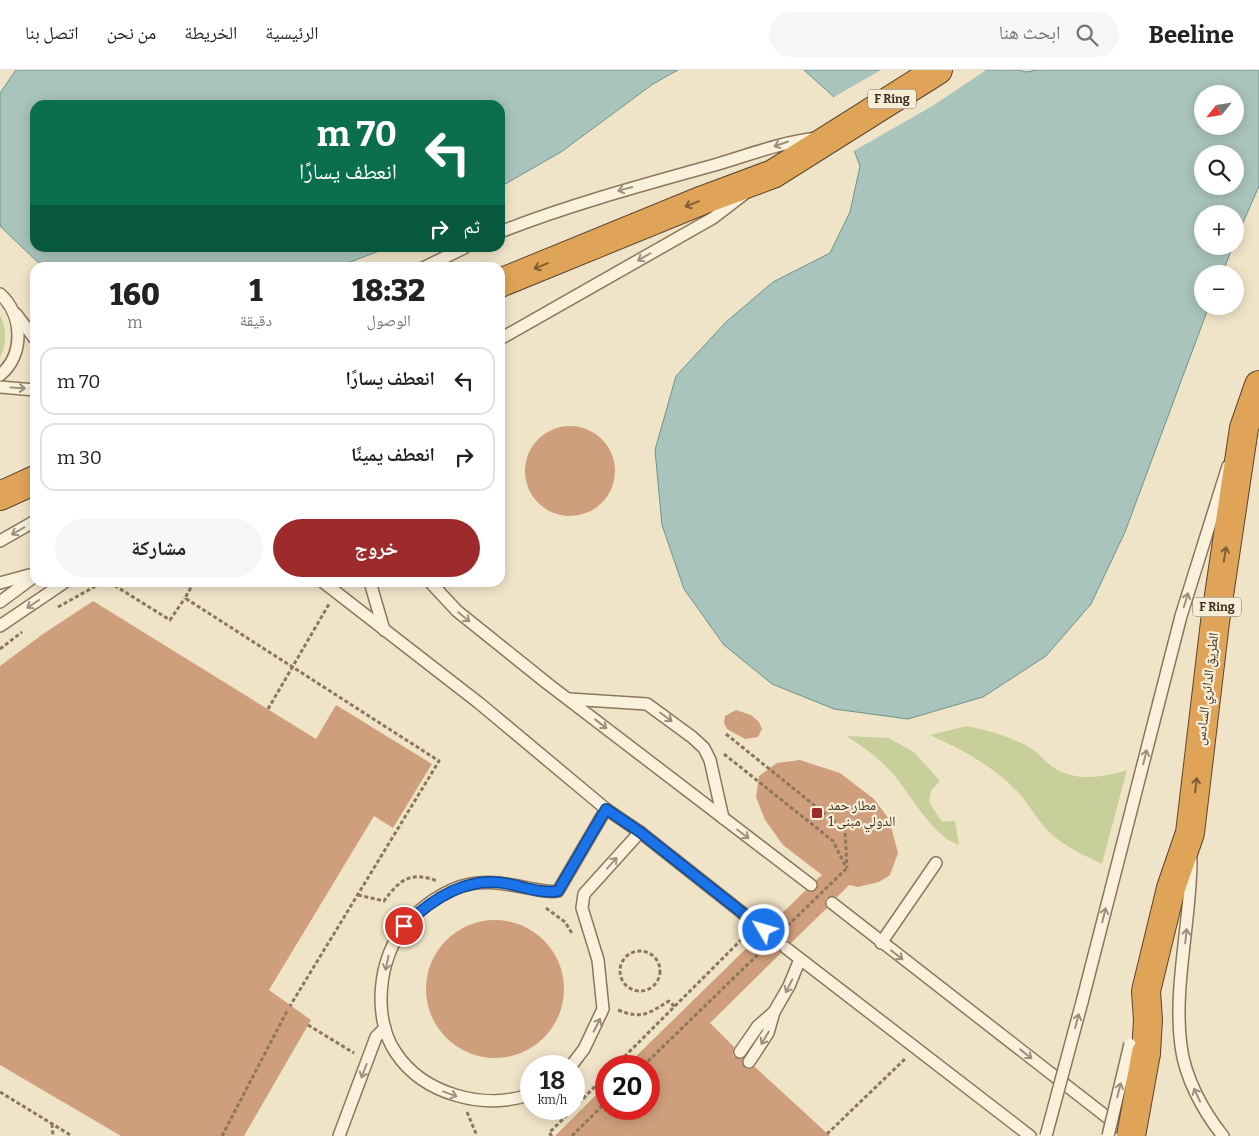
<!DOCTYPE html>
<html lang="ar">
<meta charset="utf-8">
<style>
body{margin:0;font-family:Bitter,"Noto Naskh Arabic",serif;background:#f6f6f6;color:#222;direction:rtl;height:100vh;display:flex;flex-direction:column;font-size:19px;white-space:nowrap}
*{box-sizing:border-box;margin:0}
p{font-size:16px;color:#767676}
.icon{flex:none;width:28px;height:28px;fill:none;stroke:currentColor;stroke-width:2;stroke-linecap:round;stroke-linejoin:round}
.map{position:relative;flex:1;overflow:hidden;direction:ltr}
.side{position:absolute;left:30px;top:192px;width:475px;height:325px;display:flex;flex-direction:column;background:#fff;border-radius:15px;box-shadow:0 2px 12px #0003;direction:rtl}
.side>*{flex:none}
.banner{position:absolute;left:30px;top:30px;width:475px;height:152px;border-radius:15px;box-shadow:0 2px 12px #0003;direction:rtl;background:#0b6e4f;color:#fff;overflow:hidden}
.needle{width:32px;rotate:240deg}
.fabs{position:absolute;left:1194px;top:15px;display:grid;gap:10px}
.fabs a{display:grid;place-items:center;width:50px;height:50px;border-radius:50%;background:#fff;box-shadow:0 2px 12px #0003;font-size:25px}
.speed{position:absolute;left:520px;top:985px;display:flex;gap:10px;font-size:25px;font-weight:700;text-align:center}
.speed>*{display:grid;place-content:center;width:65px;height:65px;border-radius:50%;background:#fff;box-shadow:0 2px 12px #0003;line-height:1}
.speed small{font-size:12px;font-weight:400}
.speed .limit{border:8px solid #d22;background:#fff;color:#111}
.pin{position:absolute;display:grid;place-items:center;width:42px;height:42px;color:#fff;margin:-21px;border:2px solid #fff;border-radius:50%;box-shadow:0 1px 5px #0007}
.me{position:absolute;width:55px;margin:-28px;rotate:308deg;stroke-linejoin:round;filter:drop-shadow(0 0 4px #0008)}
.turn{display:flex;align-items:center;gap:18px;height:105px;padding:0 25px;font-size:22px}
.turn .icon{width:65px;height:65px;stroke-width:2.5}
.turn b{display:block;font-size:35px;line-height:42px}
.then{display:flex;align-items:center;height:48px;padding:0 25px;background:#0003;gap:10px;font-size:19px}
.eta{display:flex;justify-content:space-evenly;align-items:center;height:85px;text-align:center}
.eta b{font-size:30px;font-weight:800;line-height:35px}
.cta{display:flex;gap:10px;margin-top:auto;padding:10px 25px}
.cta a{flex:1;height:58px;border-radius:30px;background:#9e2a2b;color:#fff;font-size:20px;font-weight:800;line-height:58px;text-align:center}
.cta a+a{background:#f6f6f6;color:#222}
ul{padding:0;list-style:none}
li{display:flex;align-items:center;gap:15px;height:68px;margin:0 10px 8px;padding:0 15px;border:2px solid #e0e0e0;border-radius:15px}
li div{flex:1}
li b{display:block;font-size:19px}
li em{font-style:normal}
header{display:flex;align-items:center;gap:30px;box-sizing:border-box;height:70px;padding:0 25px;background:#fff;border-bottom:1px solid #e0e0e0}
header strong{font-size:24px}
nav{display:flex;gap:28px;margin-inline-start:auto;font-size:18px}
.search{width:350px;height:45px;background:#f6f6f6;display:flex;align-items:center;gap:12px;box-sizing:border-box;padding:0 18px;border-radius:28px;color:#767676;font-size:19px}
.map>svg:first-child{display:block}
</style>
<header>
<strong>Beeline</strong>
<div class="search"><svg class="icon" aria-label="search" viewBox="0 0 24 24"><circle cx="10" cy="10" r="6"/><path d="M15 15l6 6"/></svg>ابحث هنا</div>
<nav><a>الرئيسية</a><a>الخريطة</a><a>من نحن</a><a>اتصل بنا</a></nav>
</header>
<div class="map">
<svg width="1259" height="1066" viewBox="0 0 1259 1066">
<rect width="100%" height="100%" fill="#f0e4c8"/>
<g fill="#c9cf9b">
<path d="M0 245C7 259 7 274 0 288Z"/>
<path d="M967 656C990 661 1013 667 1032 679 1041 685 1047 694 1056 699 1079 712 1103 707 1127 700L1102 794C1084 785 1065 777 1050 763 1037 750 1029 734 1017 721 993 696 961 679 930 665Z"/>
<path d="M846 666 889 668 914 682 940 711 931 721 929 732 942 752 955 751 959 775C933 767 911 725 894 705 879 688 864 677 846 666Z"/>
</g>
<g fill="#a9c4bc" stroke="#6f938a" fill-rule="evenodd">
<path d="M16 0H678L653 14 561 82 500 117V35H35V178H387L337 197 44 198 1 157 0 153V23Z"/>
<path d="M804 0H1019L1026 2 1037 0H1259V116L1235 171V144H1202V176H1233L1222 204H1202V236H1209L1125 462 1091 534 1046 586 983 627 908 649 834 639 772 614 724 575 684 519 662 455 655 380 676 306 726 252 773 212 830 183 850 142 860 96 834 27ZM1202 24H1235V56H1202ZM1202 84H1235V116H1202Z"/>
</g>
<path fill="#f0e4c8" d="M881 0H986L934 35 852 82 832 28Z"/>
<g fill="#cf9f7d">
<circle cx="570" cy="401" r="45"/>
<path d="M93 531 316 669 336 635 432 694 393 758 374 746 269 920 311 950 244 1066H121L0 995V596L43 564Z"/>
<path d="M736 640 751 645 759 652 762 659 758 667 745 669 727 659 724 653 725 646Z"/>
<path d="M800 690 840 703 874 729 889 749 898 783 890 805 879 812 858 817 849 815 837 827 833 826 826 828 825 832 827 838 791 873 786 871 780 873 779 878 781 883 710 953 734 977 733 986 742 989 745 998 749 999 755 997 830 1066H555L606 1015V1039H649V996H626L759 866 763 867 770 865 771 861 770 855 806 820 811 822 817 819 816 810 822 805 783 775 765 750 756 727 759 706 777 693Z"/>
<circle cx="495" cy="919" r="69"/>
</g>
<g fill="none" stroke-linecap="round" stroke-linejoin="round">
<defs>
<g id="lane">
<path d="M500 162C569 135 639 116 711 96 746 86 781 72 817 68"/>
<path d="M423 198 464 178"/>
<path d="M0 224C23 244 25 285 0 305"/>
<path d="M16 244 35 269"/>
<path d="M500 269 713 148 743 125"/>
<path d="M0 317 35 320"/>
<path d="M0 471 35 451"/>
<path d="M323 512 479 633 606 739 640 762 764 860"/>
<path d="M370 512 384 560"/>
<path d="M430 512 457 541 548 614 811 815"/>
<path d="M0 513 33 504"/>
<path d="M0 532 35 506"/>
<path d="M0 556 65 512"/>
<path d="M569 629 647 634 692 667 704 678 710 690 723 748"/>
<path d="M1191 789C1191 850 1173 918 1181 976 1185 1008 1203 1041 1223 1066"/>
<path d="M832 833 1130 1065"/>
<path d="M881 873 936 793"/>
<path d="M786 878 1030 1066"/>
<path d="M1082 932 1181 546 1228 396"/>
<path d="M740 982 758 956 774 942"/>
<path d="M749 992 768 963 774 942 789 916 800 889"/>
<path d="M571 996 584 979 603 939 598 890 582 838 584 824 640 762"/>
<path d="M531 1024C486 1041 424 1025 396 983 372 948 378 887 406 855 419 839 436 827 454 819 479 808 503 813 528 818 538 820 549 823 558 821L606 739"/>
<path d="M339 1066 376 967 385 958"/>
</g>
<g id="highway">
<path d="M500 213 703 130 773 104 938 0"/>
<path d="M0 426 35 410"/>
<path d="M1146 983 1148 950 1146 921 1171 818 1190 763 1215 552 1244 358 1259 315"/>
</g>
</defs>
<use href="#lane" stroke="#8d765c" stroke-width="14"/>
<use href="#highway" stroke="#5b4430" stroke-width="30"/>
<g stroke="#8d765c" stroke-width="3" stroke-dasharray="4 2.5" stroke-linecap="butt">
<path d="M109 512 170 550 185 528"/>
<path d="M194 512 185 528 439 691 290 936"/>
<path d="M58 537 103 512"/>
<path d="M0 579 22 562"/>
<path d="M268 639 329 534"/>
<path d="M726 664 845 760 847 798"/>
<path d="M724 684 833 771 845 795"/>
<path d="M358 825 384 831C400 809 411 801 437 811"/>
<path d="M546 838 565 852 573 865"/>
<circle cx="640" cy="901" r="20"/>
<path d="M618 940C642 950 649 943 669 931L675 937"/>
<path d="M308 955 354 983"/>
<path d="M615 996 747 864"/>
<path d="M0 1022 72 1066"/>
<path d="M574 1038 606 1005"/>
<path d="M467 1042 477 1066"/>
<path d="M52 1054 53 1066"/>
<path d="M827 1064 906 988"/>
<path d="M552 1066 549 1063 573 1039"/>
<path d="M572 1066 606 1032"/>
</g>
<use href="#lane" stroke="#faf1dc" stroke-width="11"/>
<use href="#highway" stroke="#e0a458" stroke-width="28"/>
<defs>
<g id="lane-bridge">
<path d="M1046 1066 1082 932"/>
<path d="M1108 1066 1130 974"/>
</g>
<path id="highway-bridge" d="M1131 1066 1146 983"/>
</defs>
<use href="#lane-bridge" stroke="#8d765c" stroke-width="14" stroke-linecap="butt"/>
<use href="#highway-bridge" stroke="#5b4430" stroke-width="30" stroke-linecap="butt"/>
<g stroke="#8d765c" stroke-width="3" stroke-dasharray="4 2.5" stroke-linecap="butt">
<path d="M643 996 847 798"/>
<path d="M222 1066 288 939"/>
</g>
<use href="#lane-bridge" stroke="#faf1dc" stroke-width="11"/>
<use href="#highway-bridge" stroke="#e0a458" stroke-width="28"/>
</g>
<defs><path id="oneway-shaft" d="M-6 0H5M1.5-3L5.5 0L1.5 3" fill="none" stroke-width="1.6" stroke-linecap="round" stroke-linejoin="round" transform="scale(1.25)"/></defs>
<g stroke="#9c907e">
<use href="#oneway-shaft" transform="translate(781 74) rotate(161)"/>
<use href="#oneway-shaft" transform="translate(625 119) rotate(165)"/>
<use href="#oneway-shaft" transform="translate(644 187) rotate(150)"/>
<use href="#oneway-shaft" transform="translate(18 318) rotate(3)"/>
<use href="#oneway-shaft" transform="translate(18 461) rotate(150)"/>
<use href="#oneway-shaft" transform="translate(1186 530) rotate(-73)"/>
<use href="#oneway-shaft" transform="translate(33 534) rotate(146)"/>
<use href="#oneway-shaft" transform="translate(464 547) rotate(39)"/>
<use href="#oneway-shaft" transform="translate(666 647) rotate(37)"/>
<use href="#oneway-shaft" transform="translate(601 654) rotate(38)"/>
<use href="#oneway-shaft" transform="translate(1145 687) rotate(-76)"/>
<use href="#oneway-shaft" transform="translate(743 764) rotate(37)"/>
<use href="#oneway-shaft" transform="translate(612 793) rotate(-48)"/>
<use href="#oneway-shaft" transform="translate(1104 845) rotate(-76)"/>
<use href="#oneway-shaft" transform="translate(1186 866) rotate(-84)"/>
<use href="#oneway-shaft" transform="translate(897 885) rotate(38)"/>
<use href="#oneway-shaft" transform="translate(387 893) rotate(102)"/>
<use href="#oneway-shaft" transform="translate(789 916) rotate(116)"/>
<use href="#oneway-shaft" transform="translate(1077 951) rotate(-75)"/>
<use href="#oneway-shaft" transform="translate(597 955) rotate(-63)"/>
<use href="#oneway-shaft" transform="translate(765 968) rotate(121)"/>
<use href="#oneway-shaft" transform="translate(1026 984) rotate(38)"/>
<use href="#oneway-shaft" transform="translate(364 1001) rotate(111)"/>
<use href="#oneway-shaft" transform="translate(1119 1020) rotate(-76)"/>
<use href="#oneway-shaft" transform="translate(450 1024) rotate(20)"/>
<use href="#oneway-shaft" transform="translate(1197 1025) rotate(-115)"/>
</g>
<g stroke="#7e5d36">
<use href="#oneway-shaft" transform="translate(692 134) rotate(158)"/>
<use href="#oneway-shaft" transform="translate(541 196) rotate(158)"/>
<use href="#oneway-shaft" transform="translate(1225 484) rotate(-81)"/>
<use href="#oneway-shaft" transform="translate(1196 715) rotate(-83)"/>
</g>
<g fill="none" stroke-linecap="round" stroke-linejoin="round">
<defs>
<path id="route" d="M404 856C433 828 468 805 509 814 524 817 543 824 558 821L606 739 640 762 764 860"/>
</defs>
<use href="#route" stroke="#114b97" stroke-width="12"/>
<use href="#route" stroke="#1a73e8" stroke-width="9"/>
</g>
<rect fill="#9e2a2b" stroke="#f7eed8" stroke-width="2" x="811" y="737" width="12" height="12" rx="2.5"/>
<g text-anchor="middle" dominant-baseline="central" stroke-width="4.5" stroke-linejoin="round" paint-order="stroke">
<g fill="#f7eed8" stroke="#756857" stroke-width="1">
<rect x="868" y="19.5" width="48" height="19" rx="4"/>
<rect x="1193" y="527.5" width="48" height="19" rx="4"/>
</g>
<g font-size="12" font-weight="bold" fill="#3d2e20">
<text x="892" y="29">F Ring</text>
<text x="1217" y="537">F Ring</text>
</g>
<g font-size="14" fill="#3d2e20" stroke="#f7eed8">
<text transform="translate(1207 619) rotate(-83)">الطريق الدائري السادس</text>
</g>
<g font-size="14" fill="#3d2e20" stroke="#f7eed8" text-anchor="start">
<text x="828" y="735">مطار حمد<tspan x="828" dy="16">الدولي مبنى 1</tspan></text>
</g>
</g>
</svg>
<div class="fabs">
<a><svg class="needle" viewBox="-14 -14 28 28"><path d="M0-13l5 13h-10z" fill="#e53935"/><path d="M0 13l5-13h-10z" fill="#767676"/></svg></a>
<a><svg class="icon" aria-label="search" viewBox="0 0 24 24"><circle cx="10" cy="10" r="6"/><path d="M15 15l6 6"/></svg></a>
<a>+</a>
<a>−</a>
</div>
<div class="speed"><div>18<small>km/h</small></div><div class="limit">20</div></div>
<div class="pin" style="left:404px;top:856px;background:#d93025"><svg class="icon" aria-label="arrive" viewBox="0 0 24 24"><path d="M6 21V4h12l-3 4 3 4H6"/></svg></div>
<svg class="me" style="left:764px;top:860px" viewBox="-20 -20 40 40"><circle r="17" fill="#1a73e8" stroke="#fff" stroke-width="3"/><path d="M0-11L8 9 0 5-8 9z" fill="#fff"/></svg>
<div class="banner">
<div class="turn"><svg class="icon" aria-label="left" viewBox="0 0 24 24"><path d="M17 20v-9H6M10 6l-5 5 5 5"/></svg><div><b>70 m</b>انعطف يسارًا</div></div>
<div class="then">ثم<svg class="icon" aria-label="right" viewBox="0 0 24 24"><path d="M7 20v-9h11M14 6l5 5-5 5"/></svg></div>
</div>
<section class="side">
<div class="eta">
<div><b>18:32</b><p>الوصول</p></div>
<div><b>1</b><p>دقيقة</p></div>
<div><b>160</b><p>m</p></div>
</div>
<ul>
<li><svg class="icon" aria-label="left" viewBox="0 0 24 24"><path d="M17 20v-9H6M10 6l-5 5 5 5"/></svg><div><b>انعطف يسارًا</b></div><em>70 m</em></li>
<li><svg class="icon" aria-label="right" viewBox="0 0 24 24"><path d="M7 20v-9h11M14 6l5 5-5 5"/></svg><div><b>انعطف يمينًا</b></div><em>30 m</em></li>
</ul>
<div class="cta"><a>خروج</a><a>مشاركة</a></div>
</section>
</div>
